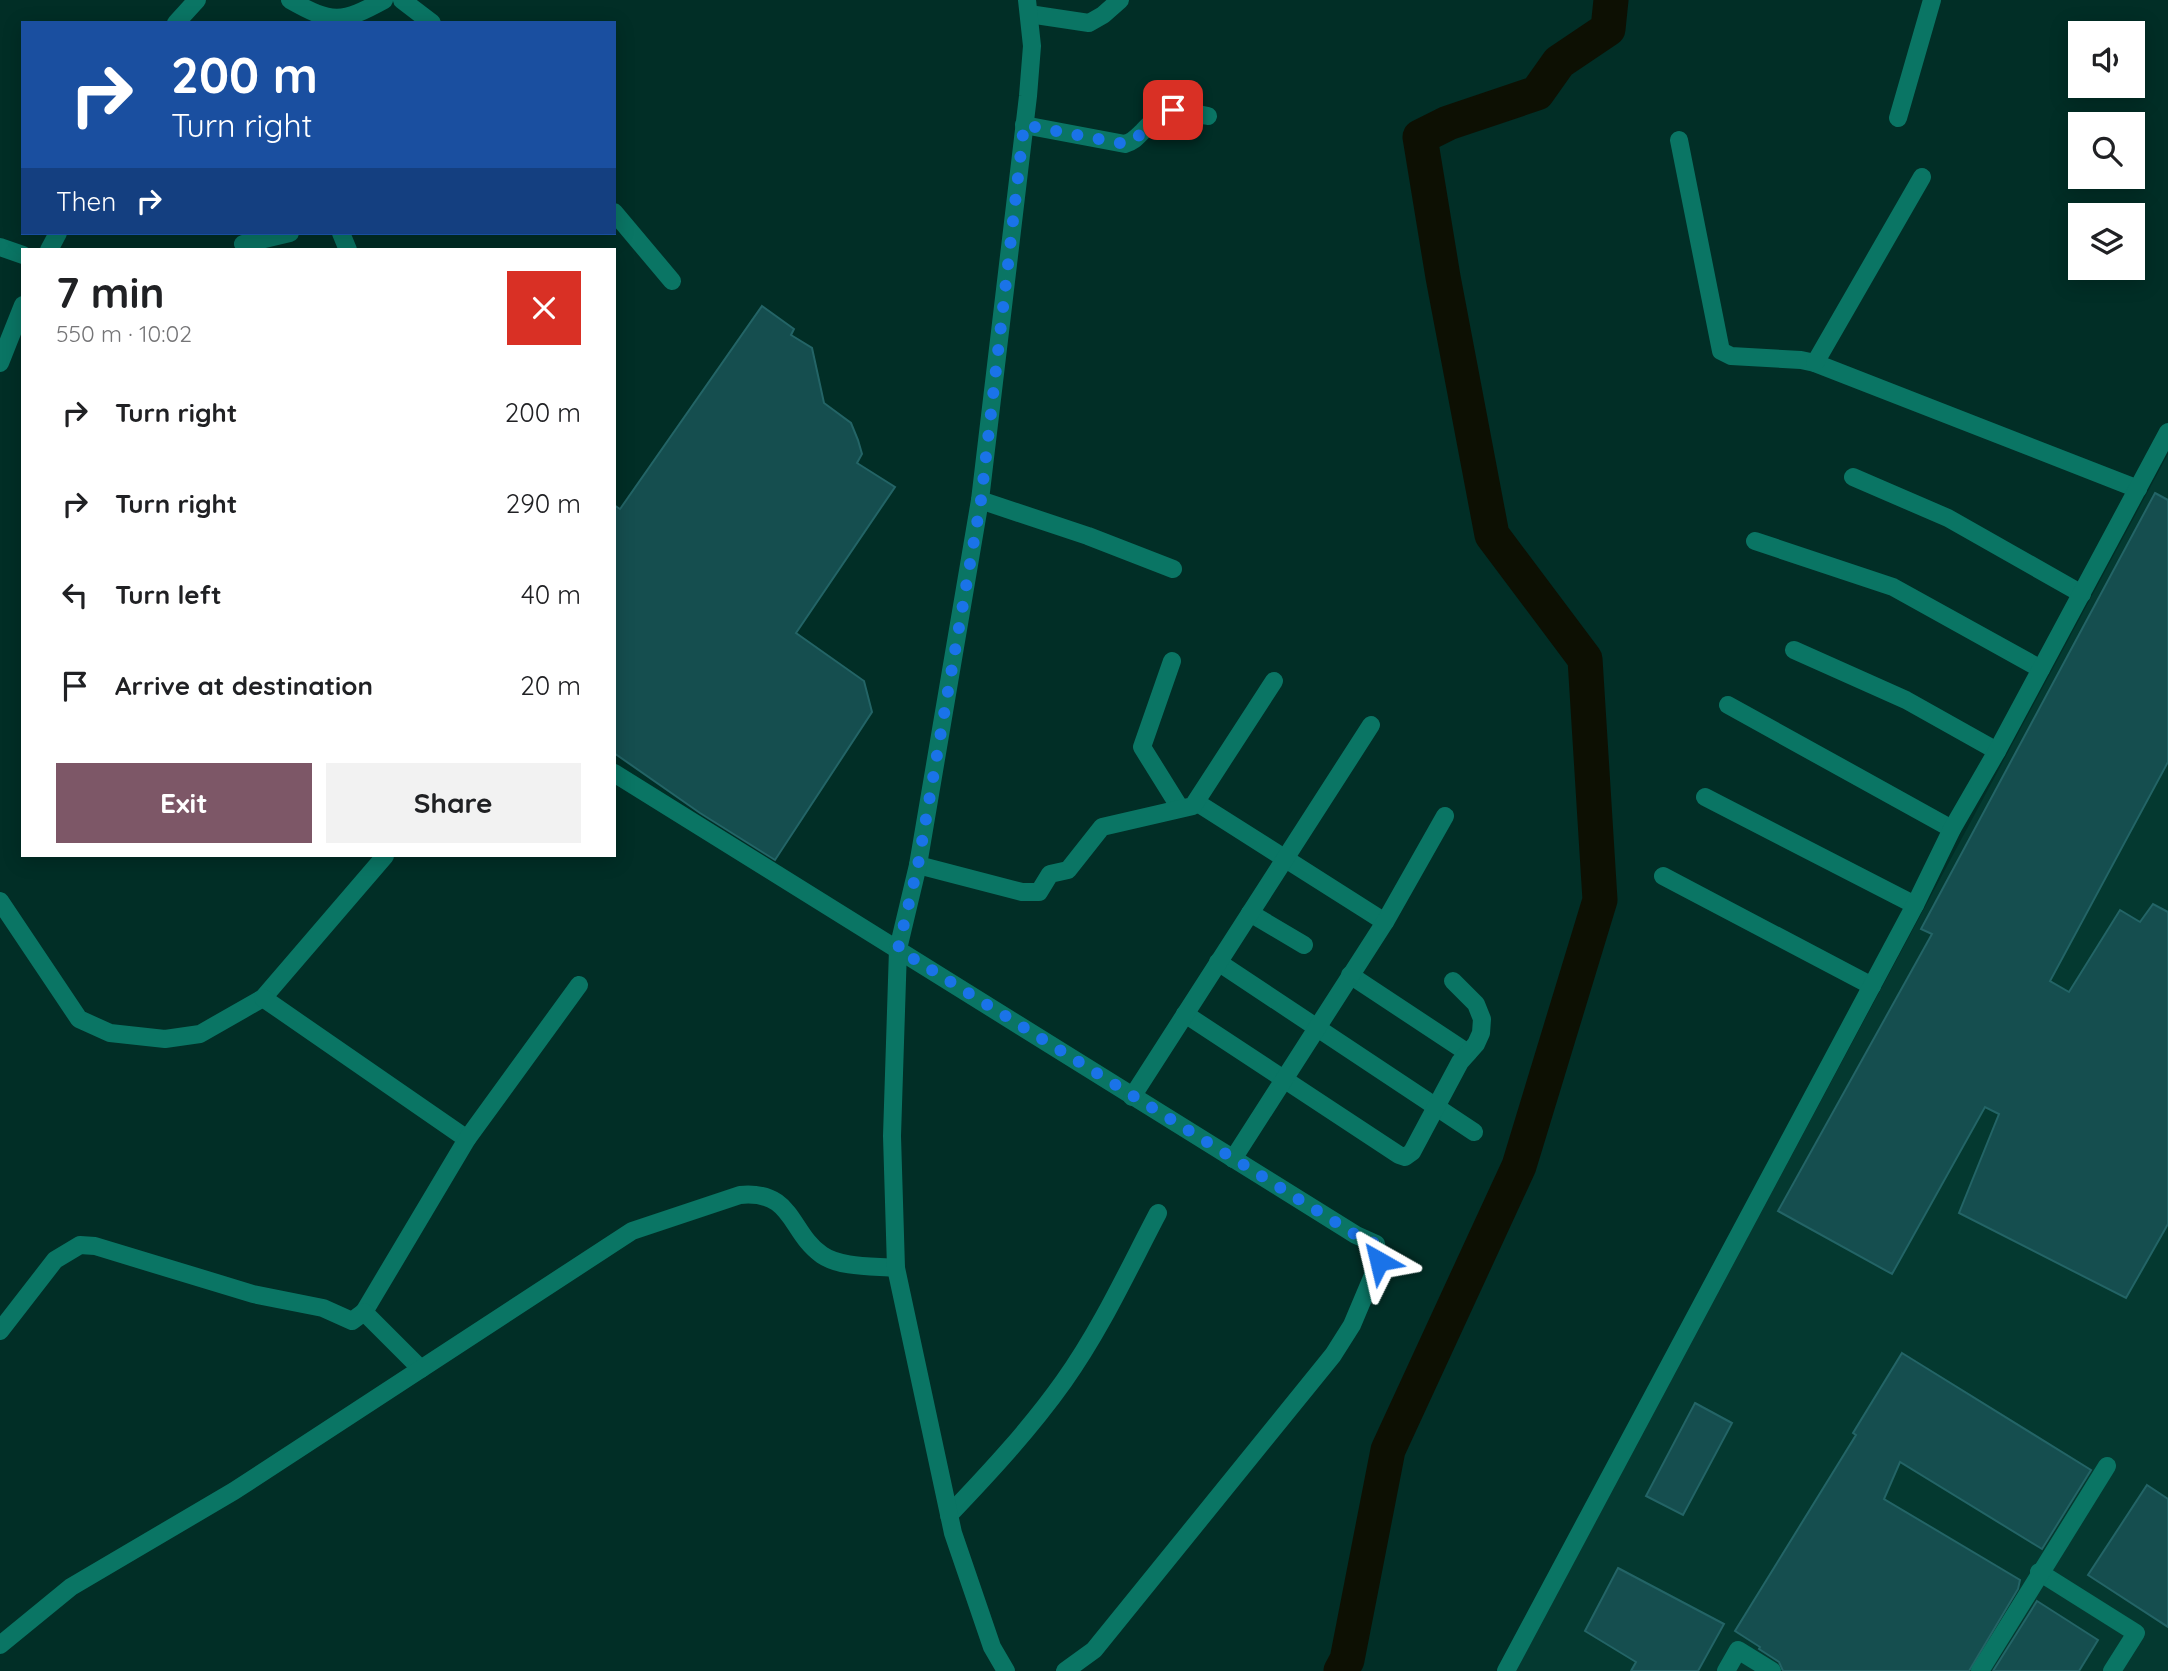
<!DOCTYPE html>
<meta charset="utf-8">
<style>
body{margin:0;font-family:Quicksand,sans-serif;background:#f2f2f2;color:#202124;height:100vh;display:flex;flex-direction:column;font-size:26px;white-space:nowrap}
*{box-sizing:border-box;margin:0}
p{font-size:23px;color:#757577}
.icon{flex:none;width:38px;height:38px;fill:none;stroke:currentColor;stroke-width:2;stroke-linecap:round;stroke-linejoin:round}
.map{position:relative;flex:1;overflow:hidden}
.panel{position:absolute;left:21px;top:248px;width:595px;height:609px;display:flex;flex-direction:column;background:#fff;border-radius:0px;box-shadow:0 4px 18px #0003}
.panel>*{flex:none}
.hud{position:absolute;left:21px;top:21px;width:595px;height:214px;border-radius:0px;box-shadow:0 4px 18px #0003;background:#1a4fa0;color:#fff;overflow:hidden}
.buttons{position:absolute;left:2068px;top:21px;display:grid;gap:14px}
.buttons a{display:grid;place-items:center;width:77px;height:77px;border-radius:0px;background:#fff;box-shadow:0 4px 18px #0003;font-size:35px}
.pin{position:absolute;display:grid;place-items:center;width:60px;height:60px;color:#fff;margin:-30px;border-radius:14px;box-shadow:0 4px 10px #0006}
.me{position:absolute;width:77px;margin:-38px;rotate:323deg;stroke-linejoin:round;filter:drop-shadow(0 0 5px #0008)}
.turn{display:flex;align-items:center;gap:24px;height:147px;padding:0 35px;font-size:32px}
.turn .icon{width:91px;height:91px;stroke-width:2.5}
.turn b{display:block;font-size:49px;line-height:60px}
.then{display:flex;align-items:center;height:66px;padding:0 35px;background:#0003;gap:14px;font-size:26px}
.round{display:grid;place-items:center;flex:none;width:74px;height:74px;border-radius:0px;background:#f2f2f2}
.summary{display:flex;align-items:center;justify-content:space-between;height:119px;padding:0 35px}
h1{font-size:42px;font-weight:700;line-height:52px}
.button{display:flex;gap:14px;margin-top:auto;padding:14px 35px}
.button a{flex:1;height:80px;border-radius:0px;background:#7d5767;color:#fff;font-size:28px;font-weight:700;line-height:80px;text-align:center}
.button a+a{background:#f2f2f2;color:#202124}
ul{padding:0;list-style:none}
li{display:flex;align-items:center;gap:21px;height:91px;padding:0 35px}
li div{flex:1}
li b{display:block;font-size:26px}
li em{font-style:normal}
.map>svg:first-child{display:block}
</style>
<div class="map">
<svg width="2168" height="1671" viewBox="0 0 2168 1671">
<rect width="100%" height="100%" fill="#012e26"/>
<path fill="#043930" d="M2168 454V1671H1516L1750 1233Z"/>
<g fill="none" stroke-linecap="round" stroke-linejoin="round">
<path stroke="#0d1003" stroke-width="35" d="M1341 1671 1347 1660 1388 1450 1519 1166 1600 900 1585 659 1492 535 1443 277 1420 137 1448 123 1537 93 1559 62 1608 29 1611 0"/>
</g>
<g fill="#154e4f" stroke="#236466" stroke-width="2">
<path d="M762 306 794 329 791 335 812 348 824 403 851 423 858 440 862 454 857 463 895 487 796 633 864 681 872 712 775 860 700 813 614 753V505L620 509Z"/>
<path d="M2155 493 2168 500V762L2050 981 2069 992 2120 910 2140 922 2153 904 2168 912V1224L2126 1298 1959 1213 1999 1114 1985 1107 1892 1274 1778 1211 1932 934 1921 929Z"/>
<path d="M1902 1353 2091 1470 2042 1549 1900 1462 1884 1499 2020 1580 2018 1589 1969 1671H1783L1779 1662 1759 1649 1760 1647 1735 1631 1856 1435 1853 1433Z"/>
<path d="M1695 1403 1732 1423 1683 1515 1646 1496Z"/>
<path d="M2147 1485 2168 1499V1627L2088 1575Z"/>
<path d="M1618 1568 1724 1624 1698 1671H1631L1636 1662 1585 1631Z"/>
<path d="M2037 1601 2098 1640 2079 1671H1993Z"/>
</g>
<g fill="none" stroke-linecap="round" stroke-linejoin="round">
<g stroke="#0a7564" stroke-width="18">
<path d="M290 0C332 24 342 23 384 0"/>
<path d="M402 0 432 23"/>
<path d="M1029 14 1089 23 1103 15 1120 0"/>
<path d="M176 23 197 0"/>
<path d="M1898 118 1932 0"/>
<path d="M1024 125 1125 144C1133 142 1137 137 1143 131 1167 105 1176 110 1208 116"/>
<path d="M1679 140 1721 351 1731 356 1801 360 1815 363 2138 489"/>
<path d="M614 212 672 281"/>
<path d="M341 233 348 250"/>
<path d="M243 244 290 233"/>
<path d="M0 247 23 255"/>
<path d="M49 250 58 233"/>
<path d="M0 363 23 305"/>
<path d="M1815 363 1922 177"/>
<path d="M1853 477 1948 518 2082 594"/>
<path d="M980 500 1088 536 1173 569"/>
<path d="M1755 541 1893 587 2041 669"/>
<path d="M1794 650 1906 700 1997 751"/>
<path d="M1172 661 1142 747 1180 808"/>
<path d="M1728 705 1952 829"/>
<path d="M614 773 1356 1235 1376 1244 1379 1261 1352 1325 1333 1355 1094 1650 1065 1671"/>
<path d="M1705 797 1915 905"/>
<path d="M1196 802 1385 922"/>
<path d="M918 865 1022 892H1039L1050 874 1068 870 1102 827 1193 806 1274 681"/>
<path d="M1663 876 1872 986"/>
<path d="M0 901 79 1019 110 1033 165 1039 200 1034 263 998 385 856"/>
<path d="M1250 913 1304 945"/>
<path d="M1218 962 1474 1132"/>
<path d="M1350 975 1468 1053"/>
<path d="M263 998 467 1139"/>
<path d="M1185 1014 1399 1155 1405 1157 1412 1152 1460 1062 1476 1044 1481 1033 1482 1019 1476 1004 1453 981"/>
<path d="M1132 1097 1371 725"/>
<path d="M1233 1159 1385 922 1445 816"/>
<path d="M364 1312 467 1139 579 985"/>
<path d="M0 1331 55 1260 80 1245 95 1246 253 1294 323 1308 352 1321 364 1312 421 1369"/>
<path d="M949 1515C989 1473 1030 1429 1064 1381 1101 1329 1128 1270 1158 1213"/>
<path d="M2039 1572 2136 1633 2112 1671"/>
<path d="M0 1645 71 1587 234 1491 632 1231 740 1195C794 1190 789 1232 822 1255 841 1268 874 1266 896 1268"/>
<path d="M1006 1671 992 1647 953 1533 896 1268 892 1136 898 949 918 865 980 500 1028 96 1032 46 1027 0"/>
<path d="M1506 1671 1915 905 1952 829 1997 751 2168 432"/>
<path d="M1726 1671 1738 1650 1772 1671"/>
<path d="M1980 1671 2107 1466"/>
</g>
</g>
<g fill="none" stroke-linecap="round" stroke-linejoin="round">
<path stroke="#1a73e8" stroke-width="12" stroke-dasharray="0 21.6" d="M1173 110C1150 116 1144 138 1125 144L1024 125 981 500 918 865 898 949 1356 1235C1371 1240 1381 1243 1379 1261"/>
</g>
</svg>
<div class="buttons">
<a><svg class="icon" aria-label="sound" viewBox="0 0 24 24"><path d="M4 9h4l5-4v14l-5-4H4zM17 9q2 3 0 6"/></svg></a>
<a><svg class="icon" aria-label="search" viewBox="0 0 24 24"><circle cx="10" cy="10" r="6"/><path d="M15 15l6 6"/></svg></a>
<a><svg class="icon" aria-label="layers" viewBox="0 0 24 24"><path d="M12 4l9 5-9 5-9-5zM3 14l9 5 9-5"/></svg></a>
</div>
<div class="pin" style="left:1173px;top:110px;background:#d93025"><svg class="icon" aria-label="arrive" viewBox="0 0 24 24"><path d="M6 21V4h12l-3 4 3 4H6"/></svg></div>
<svg class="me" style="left:1379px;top:1261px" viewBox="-20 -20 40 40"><path d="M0-17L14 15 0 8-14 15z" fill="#1a73e8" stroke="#fff" stroke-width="4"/></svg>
<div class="hud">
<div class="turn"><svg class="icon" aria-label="right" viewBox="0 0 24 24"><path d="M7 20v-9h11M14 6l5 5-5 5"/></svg><div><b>200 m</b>Turn right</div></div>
<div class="then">Then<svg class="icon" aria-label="right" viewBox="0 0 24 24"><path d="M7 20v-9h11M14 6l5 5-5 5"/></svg></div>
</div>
<section class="panel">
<div class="summary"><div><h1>7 min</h1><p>550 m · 10:02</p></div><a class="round" style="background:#d93025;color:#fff"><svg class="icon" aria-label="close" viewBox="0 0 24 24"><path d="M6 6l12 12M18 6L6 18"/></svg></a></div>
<ul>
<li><svg class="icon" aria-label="right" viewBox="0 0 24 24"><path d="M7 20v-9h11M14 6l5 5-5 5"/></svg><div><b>Turn right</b></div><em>200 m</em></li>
<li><svg class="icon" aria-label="right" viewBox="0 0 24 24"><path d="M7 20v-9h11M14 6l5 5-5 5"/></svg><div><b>Turn right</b></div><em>290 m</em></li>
<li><svg class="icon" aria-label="left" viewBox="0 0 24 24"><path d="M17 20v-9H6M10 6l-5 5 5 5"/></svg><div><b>Turn left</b></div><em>40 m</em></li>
<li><svg class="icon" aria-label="arrive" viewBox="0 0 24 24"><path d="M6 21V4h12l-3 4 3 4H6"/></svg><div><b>Arrive at destination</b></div><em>20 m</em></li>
</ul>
<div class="button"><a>Exit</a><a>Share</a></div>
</section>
</div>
